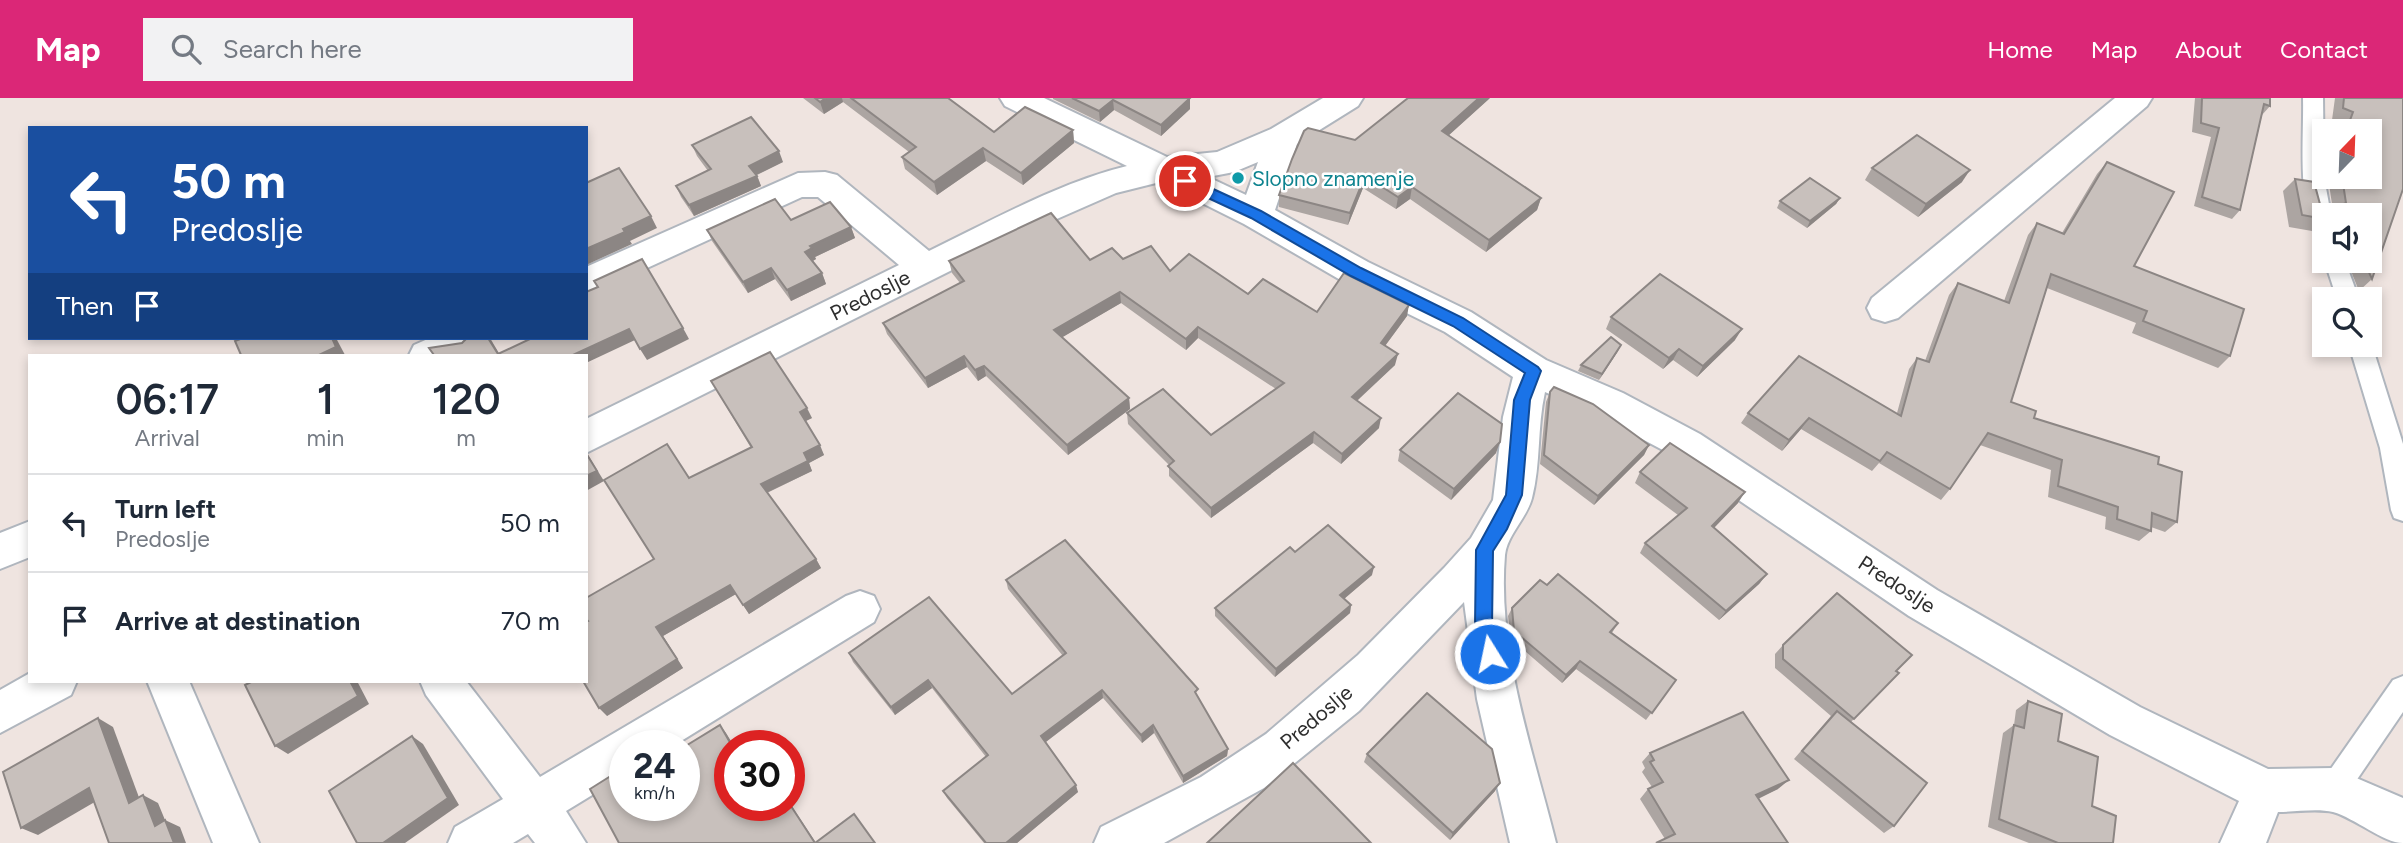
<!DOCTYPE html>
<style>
body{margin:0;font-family:Figtree,sans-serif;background:#f2f2f3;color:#1f2937;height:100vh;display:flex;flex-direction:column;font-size:26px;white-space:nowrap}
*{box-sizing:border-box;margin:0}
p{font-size:23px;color:#747a83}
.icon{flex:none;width:38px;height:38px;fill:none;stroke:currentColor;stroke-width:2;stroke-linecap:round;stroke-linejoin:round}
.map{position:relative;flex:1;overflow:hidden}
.panel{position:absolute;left:28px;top:256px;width:560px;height:329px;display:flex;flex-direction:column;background:#fff;border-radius:0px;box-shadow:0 4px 10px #0003}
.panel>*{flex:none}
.banner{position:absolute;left:28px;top:28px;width:560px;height:214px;border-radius:0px;box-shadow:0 4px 10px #0003;background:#1a4fa0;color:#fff;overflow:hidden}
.needle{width:46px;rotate:23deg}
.controls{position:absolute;left:2312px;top:21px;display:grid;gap:14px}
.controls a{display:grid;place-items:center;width:70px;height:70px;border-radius:0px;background:#fff;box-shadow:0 4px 10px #0003;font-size:35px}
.speed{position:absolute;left:609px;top:632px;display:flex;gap:14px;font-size:35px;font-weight:700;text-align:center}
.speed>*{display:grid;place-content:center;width:91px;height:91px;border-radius:50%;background:#fff;box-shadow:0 4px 10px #0003;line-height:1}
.speed small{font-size:18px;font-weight:400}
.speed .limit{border:10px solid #d22;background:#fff;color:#111}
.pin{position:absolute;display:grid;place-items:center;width:60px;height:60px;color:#fff;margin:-30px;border:4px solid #fff;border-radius:50%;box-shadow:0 2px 7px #0007}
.me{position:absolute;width:77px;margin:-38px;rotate:350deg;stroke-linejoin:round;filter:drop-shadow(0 0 5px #0008)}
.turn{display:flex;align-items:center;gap:24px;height:147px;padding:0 28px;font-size:32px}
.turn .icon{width:91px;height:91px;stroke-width:2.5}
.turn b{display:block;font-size:49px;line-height:60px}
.then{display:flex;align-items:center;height:66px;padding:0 28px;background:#0003;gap:14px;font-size:26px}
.eta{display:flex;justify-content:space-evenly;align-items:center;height:119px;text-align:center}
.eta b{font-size:42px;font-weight:600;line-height:49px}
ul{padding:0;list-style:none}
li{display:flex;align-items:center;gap:21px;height:98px;padding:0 28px;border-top:2px solid #e0e1e3}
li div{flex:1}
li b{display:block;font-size:26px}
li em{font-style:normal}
header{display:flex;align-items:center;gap:42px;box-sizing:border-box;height:98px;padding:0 35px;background:#db2777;color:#fff}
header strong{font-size:33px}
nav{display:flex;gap:38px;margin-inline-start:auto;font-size:24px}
.search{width:490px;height:63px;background:#f2f2f3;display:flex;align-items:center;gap:18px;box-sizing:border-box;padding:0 24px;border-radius:0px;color:#747a83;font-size:26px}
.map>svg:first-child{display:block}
</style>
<header>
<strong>Map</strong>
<div class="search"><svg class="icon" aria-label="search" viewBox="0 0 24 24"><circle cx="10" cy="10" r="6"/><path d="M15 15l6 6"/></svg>Search here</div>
<nav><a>Home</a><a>Map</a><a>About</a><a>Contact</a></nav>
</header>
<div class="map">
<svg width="2403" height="745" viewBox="0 0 2403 745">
<rect width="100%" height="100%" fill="#efe4e0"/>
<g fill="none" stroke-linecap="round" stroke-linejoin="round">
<defs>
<g id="lane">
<path d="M2303 0H2323L2324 79 2331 117H2324V139L2316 137C2297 102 2304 40 2303 0Z"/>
<path d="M2324 161 2345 163 2359 201H2337Z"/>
<path d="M2370 241 2403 346V423L2394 420 2391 412 2380 350 2349 247H2370Z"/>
<path d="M2403 578V614L2343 702 2333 706 2323 702 2319 692 2323 682 2393 582Z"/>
</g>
<g id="street">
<path d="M1000 0H1044L1167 59 1217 54 1271 31 1323 0H1363L1358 8 1297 46 1275 112 1368 164 1471 214 1546 262 1623 295 1700 336 1937 492 2140 609 2268 671 2333 670 2403 700V745C2383 745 2355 720 2333 714 2317 710 2295 714 2278 714L2266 745H2220L2239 703 2110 637 1909 518 1674 358 1597 317 1545 294C1537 329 1541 366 1532 400 1527 420 1507 437 1505 457 1497 554 1533 652 1556 745H1510L1477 601 1464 504 1359 613 1264 690 1164 745H1094L1101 729 1201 679 1266 636 1358 557 1444 470 1471 440 1493 402 1503 319 1513 279 1445 234 1344 184 1244 126 1160 84 1116 95 1034 131 586 355V321L899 167 818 99H802L586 198V169L798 75 825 74 837 77 929 153C993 122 1058 85 1127 68L1005 8ZM1258 64 1246 97 1208 79 1234 74Z"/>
<path d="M2115 0H2152L2147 8 1898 220 1885 224 1872 220 1867 210 1872 200Z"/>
<path d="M430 240H483C470 265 434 257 409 257L414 247Z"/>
<path d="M30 423V459L0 471V435Z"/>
<path d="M860 493 874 498 880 511 874 524 673 648H625V677L566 713 586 745H535L528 736 513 745H448L455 729 503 701 426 597 420 583H466L540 679 846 498Z"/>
<path d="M30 575V583H77L71 597 0 635V592Z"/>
<path d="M147 583H189L259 745H213Z"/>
</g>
</defs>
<use href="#lane" stroke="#b0b6be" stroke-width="4"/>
<use href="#street" stroke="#b0b6be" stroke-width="4"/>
<use href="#lane" fill="#fff" fill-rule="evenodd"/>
<use href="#street" fill="#fff" fill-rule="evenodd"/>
</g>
<g fill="#aca5a2">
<path d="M803 0H948L994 34 1073 32 1074 45 1023 87 986 63 937 97 905 71 902 59 909 54 843 4 824 16Z"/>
<path d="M1053 0H1190V11L1161 38 1114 12 1100 24 1053 1Z"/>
<path d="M1490 0 1448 38 1541 100 1537 112 1486 154 1410 101 1396 111 1363 90 1348 127 1279 109V97L1355 42Z"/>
<path d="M2195 0H2270V8L2262 17 2240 112 2232 121 2194 108 2211 39 2192 34Z"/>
<path d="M2335 0H2403L2372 181 2359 193 2347 163H2370V117H2329L2333 113 2328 79H2370V33H2339L2342 26 2332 22Z"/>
<path d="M692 47 783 64 757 77 761 88 694 118 681 99 676 88 708 73 697 58Z"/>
<path d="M2107 64 2134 168 2230 258 2218 270 2132 235 2136 225 2047 190 2011 304 2034 320 2158 366 2177 424 2165 434 2151 429V433L2139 443 2105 431 2106 419 2048 399 2051 372 1980 347 1950 391 1941 402 1879 365 1872 373 1801 331 1782 353 1741 325 1748 315H1897L1909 271 1917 260 1925 263 1949 197 1958 185 2004 203 2028 137 2037 125 2062 135 2097 76Z"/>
<path d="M1872 70 1962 84 1918 119 1865 82Z"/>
<path d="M2295 81 2324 121 2312 133 2289 129 2283 93Z"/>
<path d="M1840 100 1836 106 1807 130 1777 110 1780 103Z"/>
<path d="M791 122 851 129 855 140 815 159 816 161 813 163 822 175 826 186 791 203 775 181 748 195 712 143 707 132Z"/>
<path d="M1123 161 1170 173 1248 196 1317 214 1407 218 1385 248 1395 267 1357 303 1379 330 1341 366 1313 345 1211 420 1169 378V367L1128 326 1127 315 1211 337 1276 291 1198 240 1186 252 1121 205 1062 239 1129 300 1130 311 1068 357 986 278 978 283 967 269 928 290 887 236 883 225 960 185 952 175 949 163 1090 162Z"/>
<path d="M1611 219 1735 242 1697 279 1673 262 1663 271 1606 231Z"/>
<path d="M1618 253 1599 282 1578 273 1581 267Z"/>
<path d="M711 283 812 320 805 323 824 357 809 365 812 373 767 395 816 461 821 470 749 516 736 496 663 538 683 570 607 618 654 461 689 380 751 350Z"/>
<path d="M1550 294 1649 347 1644 357 1594 407 1540 366 1546 304Z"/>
<path d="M1400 352 1496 355 1451 402 1398 363Z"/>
<path d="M1640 374 1738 405 1714 430 1767 476 1759 486 1719 522 1640 455 1645 445 1678 417 1635 385Z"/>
<path d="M1295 454 1372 477 1344 501 1351 507 1350 515 1275 579 1215 518V510Z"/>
<path d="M1006 482 1198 599 1228 651 1227 658 1183 685 1154 635 1142 645 1103 600 1046 644 1078 694 1017 745H984L947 700 943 693 986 659 932 590 895 617 853 564 849 555 1012 596 1063 558 1008 491Z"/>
<path d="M1547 487 1618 525 1612 535 1676 582 1646 622 1576 571 1562 585 1511 541 1508 518 1512 510Z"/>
<path d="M1783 547 1896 573 1899 575 1851 624 1894 728 1884 735 1794 661 1831 618 1775 570V556Z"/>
<path d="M2028 603 2058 643 2092 708 2113 745H2029L1988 729 2003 635 2014 627 2016 612Z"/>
<path d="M1650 655 1778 691 1665 741 1640 701 1648 691 1652 689 1642 674 1645 670 1642 664Z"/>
<path d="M1367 656 1495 693 1450 742 1364 664Z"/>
</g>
<g fill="#8c8684">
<path d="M826 0H842L843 4 824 16 820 4Z"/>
<path d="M1190 0V11L1161 38V27Z"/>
<path d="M1479 0H1490L1439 46 1442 33Z"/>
<path d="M1113 2 1114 12 1100 24 1099 13Z"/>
<path d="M1073 32 1074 45 1023 87 1021 75Z"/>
<path d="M983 50 986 63 937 97 934 84Z"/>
<path d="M779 53 783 64 754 78 749 68Z"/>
<path d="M1970 72 1962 84 1918 119 1926 106Z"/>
<path d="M757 78 761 88 694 118 689 107Z"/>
<path d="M1365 78 1363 90 1348 127 1350 115Z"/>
<path d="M1412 89 1410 101 1396 111 1398 99Z"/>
<path d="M1541 100 1537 112 1486 154 1489 142Z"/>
<path d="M1840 100 1836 106 1807 130 1810 123Z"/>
<path d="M651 118 657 130 630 143 632 146 586 167V151L623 131Z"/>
<path d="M851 129 855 140 815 159 816 161 809 165 805 154 810 148Z"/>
<path d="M771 170 775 181 748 195 743 184Z"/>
<path d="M822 175 826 186 791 203 787 192Z"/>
<path d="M1120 194 1121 205 1056 243 1054 232Z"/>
<path d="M1409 207 1407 218 1379 256 1381 245Z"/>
<path d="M1198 229V240L1186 252V241Z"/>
<path d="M683 230 689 241 647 262 640 251Z"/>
<path d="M629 231 635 242 586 265V257H573Z"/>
<path d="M1742 231 1735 242 1697 279 1703 268Z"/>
<path d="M332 240H336L345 257H319Z"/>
<path d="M488 240H490L500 257H498Z"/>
<path d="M1621 247 1618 253 1599 282 1602 276Z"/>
<path d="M1679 251 1673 262 1663 271 1669 260Z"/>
<path d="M1398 256 1395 267 1350 309 1352 299Z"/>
<path d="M964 258 967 269 928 290 925 280Z"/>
<path d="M984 268 986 278 978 283 975 272Z"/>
<path d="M1129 300 1130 311 1068 357 1067 347Z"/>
<path d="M807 310 812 320 804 324 800 314Z"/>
<path d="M1381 320 1379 330 1341 366 1342 356Z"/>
<path d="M1809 320 1801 331 1782 353 1789 342Z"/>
<path d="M1314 334 1313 345 1211 420V410Z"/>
<path d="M1500 344 1496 355 1451 402 1454 391Z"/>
<path d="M820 347 824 357 809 365 812 373 766 395 761 386 804 355Z"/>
<path d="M1649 347 1644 357 1594 407 1598 398Z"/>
<path d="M586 354 604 383 586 393Z"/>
<path d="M1745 394 1738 405 1706 438 1712 428Z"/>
<path d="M816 461 821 470 749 516 743 507Z"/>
<path d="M1374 469 1372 477 1338 506 1340 497Z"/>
<path d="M1767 476 1759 486 1719 522 1726 513Z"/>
<path d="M730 487 736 496 663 538 683 570 607 618 599 610 656 529Z"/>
<path d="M1351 507 1350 515 1275 579 1276 571Z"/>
<path d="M1580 563 1576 571 1562 585 1566 577Z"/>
<path d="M928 582 932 590 895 617 891 609Z"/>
<path d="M350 583H357L369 606 288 656 275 648Z"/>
<path d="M1102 592 1103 600 1043 646 1041 638Z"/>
<path d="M98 620 113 629 144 713 129 705Z"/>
<path d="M720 627 726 635 734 648H732Z"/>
<path d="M1153 627 1154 635 1142 645 1141 637Z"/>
<path d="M412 638 423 646 459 707 405 745H383Z"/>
<path d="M1228 651 1227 658 1183 685V678Z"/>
<path d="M1789 682 1778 691 1746 707 1756 697Z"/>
<path d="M1500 685 1495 693 1450 742 1453 735Z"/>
<path d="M1076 687 1078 694 1017 745H1006Z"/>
<path d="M89 690 105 698 38 737 21 730Z"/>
<path d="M143 697 158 705 165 722 180 729 186 745H174L155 728Z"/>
<path d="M789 704 816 745H815L789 705Z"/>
</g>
<g fill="#c8c0bc" stroke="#8c8684" stroke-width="2">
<path d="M815 0H826L820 4Z"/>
<path d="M851 0H948L994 34 1025 9 1073 32 1021 75 983 50 934 84 902 59 916 49Z"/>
<path d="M1072 0H1190L1161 27 1113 2 1099 13Z"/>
<path d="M1408 0H1479L1442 33 1541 100 1489 142 1412 89 1398 99 1365 78 1350 115 1279 97 1292 61 1304 33 1308 30 1355 42Z"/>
<path d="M2202 0H2270V8L2264 6 2240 112 2202 99 2219 30 2201 25Z"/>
<path d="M2344 0H2403V91L2372 181 2364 163H2370V117H2339V108L2346 105 2342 79H2370V33H2346L2353 14 2343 10Z"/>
<path d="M751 19 779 53 749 68 757 78 689 107 676 88 711 71 692 47Z"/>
<path d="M1917 37 1970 72 1926 106 1872 70Z"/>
<path d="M2107 64 2174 94 2134 168 2244 211 2230 258 2143 223 2147 213 2051 176 2011 304 2036 313 2034 320 2159 359 2158 366 2182 374 2177 424 2152 415 2151 433 2117 421 2118 409 2058 388 2062 362 1988 335 1950 391 1887 354 1880 363 1809 320 1789 342 1748 315 1799 258 1901 318 1917 260 1929 264 1958 185 2009 205 2037 125 2064 136Z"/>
<path d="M619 70 651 118 623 131 625 134 586 151V85Z"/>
<path d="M1810 80 1840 100 1810 123 1780 103Z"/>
<path d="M2295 81 2314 84 2324 121 2302 117Z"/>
<path d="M775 101 791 122 830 104 851 129 810 148 812 150 805 154 822 175 787 192 771 170 743 184 707 132Z"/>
<path d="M1051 115 1090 162 1112 150 1123 161 1151 148 1170 173 1189 156 1248 196 1263 181 1317 214 1344 175 1409 207 1381 245 1398 256 1352 299 1381 320 1342 356 1314 334 1211 410 1168 368 1174 363 1127 315 1163 291 1211 337 1284 285 1198 229 1186 241 1120 194 1054 232 1129 300 1067 347 984 268 975 272 964 258 925 280 883 225 964 183 949 163Z"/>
<path d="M642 161 683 230 640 251 629 231 573 257H434L429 250 462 245 467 240H488L498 256 532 240H586V194L598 189 594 183Z"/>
<path d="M1660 176 1742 231 1703 268 1679 251 1669 260 1611 219Z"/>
<path d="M1611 239 1621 247 1602 276 1581 267Z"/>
<path d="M243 240H332L336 249 319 257H241L235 243Z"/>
<path d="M770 254 807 310 800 314 820 347 804 355 808 363 761 386 816 461 743 507 730 487 656 529 677 561 599 610 583 583H586V524L588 523 586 521V500L654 461 604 382 667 346 689 380 752 349 711 283Z"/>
<path d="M1554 289 1593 306 1649 347 1598 398 1544 357 1550 294Z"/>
<path d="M1458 295 1502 326 1500 344 1454 391 1400 352Z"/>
<path d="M1670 345 1745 394 1712 428 1767 476 1726 513 1645 445 1687 410 1640 374Z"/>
<path d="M586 355 597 373 586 378Z"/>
<path d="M1328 427 1374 469 1340 497 1351 507 1276 571 1215 510 1290 449 1295 454Z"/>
<path d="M1065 442 1198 591 1195 594 1228 651 1183 678 1153 627 1141 637 1102 592 1041 638 1076 687 1006 745H986L943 693 988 657 928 582 891 609 849 555 929 499 1012 596 1066 555 1006 482Z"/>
<path d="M1558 476 1618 525 1610 534 1676 582 1652 615 1580 563 1566 577 1514 533 1512 510 1540 482 1547 487Z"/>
<path d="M1837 495 1912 557 1896 573 1899 575 1854 621 1783 561V547Z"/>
<path d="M253 583H350L358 598 275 648 245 587Z"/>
<path d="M1427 595 1492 651 1500 685 1453 735 1367 656Z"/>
<path d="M2028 603 2062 616 2058 643 2098 659 2092 708 2116 718 2113 745H2058L1999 721 2014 627 2024 630Z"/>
<path d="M1837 613 1927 685 1894 728 1802 653Z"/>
<path d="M1743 614 1789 682 1756 697 1788 745H1656L1675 736 1648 691 1663 684 1650 664 1654 662 1650 655Z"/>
<path d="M98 620 129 705 143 697 155 728 165 722 174 745H109L89 690 21 730 3 674Z"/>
<path d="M720 627 732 648H730V707H789V705L815 745 854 716 875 745H619L590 691 625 669V707H684V649Z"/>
<path d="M412 638 448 700 383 745H357L329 693Z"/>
<path d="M667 643 670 648H660Z"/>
<path d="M1293 665 1371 745H1207Z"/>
</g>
<path fill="#1a73e8" stroke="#114b97" stroke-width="2" d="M1185 78 1261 113 1361 170 1463 220 1538 269 1541 273 1530 302 1522 397 1507 431 1493 453 1492 529 1499 556 1496 562H1484L1475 529 1476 452 1506 397 1514 302 1525 275 1453 228 1351 178 1251 120 1180 87 1178 83Z"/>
<circle fill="#0f9aa8" stroke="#fff" stroke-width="2.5" cx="1238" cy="80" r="7"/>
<g text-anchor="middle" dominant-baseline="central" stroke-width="5" stroke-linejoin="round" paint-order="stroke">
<g font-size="21" fill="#0d838f" stroke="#fff" text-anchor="start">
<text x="1252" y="80">Slopno znamenje</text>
</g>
<g font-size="21" fill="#2e2e2e" stroke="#fff">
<text transform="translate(870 197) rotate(-27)">Predoslje</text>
<text transform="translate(1897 486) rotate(33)">Predoslje</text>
<text transform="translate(1316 619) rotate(-40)">Predoslje</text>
</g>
</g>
</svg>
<div class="controls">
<a><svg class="needle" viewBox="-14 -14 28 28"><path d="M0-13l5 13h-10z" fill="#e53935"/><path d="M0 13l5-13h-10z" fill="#747a83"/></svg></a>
<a><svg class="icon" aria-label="sound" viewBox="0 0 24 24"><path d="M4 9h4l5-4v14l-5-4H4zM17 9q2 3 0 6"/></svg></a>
<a><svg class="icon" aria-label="search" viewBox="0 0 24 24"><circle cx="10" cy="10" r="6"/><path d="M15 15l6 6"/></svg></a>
</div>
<div class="speed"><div>24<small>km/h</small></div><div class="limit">30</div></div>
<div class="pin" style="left:1185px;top:83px;background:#d93025"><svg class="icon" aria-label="arrive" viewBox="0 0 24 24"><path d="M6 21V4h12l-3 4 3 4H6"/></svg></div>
<svg class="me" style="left:1490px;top:556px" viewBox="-20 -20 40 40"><circle r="17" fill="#1a73e8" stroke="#fff" stroke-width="3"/><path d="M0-11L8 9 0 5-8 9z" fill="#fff"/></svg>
<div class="banner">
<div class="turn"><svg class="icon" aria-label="left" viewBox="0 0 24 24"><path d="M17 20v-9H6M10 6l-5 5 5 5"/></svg><div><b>50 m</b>Predoslje</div></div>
<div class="then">Then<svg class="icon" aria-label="arrive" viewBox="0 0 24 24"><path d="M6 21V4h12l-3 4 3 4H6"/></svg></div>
</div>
<section class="panel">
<div class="eta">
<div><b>06:17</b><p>Arrival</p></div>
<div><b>1</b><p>min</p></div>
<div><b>120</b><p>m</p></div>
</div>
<ul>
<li><svg class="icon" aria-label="left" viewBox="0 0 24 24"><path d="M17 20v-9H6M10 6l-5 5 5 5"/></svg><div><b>Turn left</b><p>Predoslje</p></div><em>50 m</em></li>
<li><svg class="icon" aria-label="arrive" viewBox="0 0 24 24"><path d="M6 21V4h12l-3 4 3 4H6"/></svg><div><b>Arrive at destination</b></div><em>70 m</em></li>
</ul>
</section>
</div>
